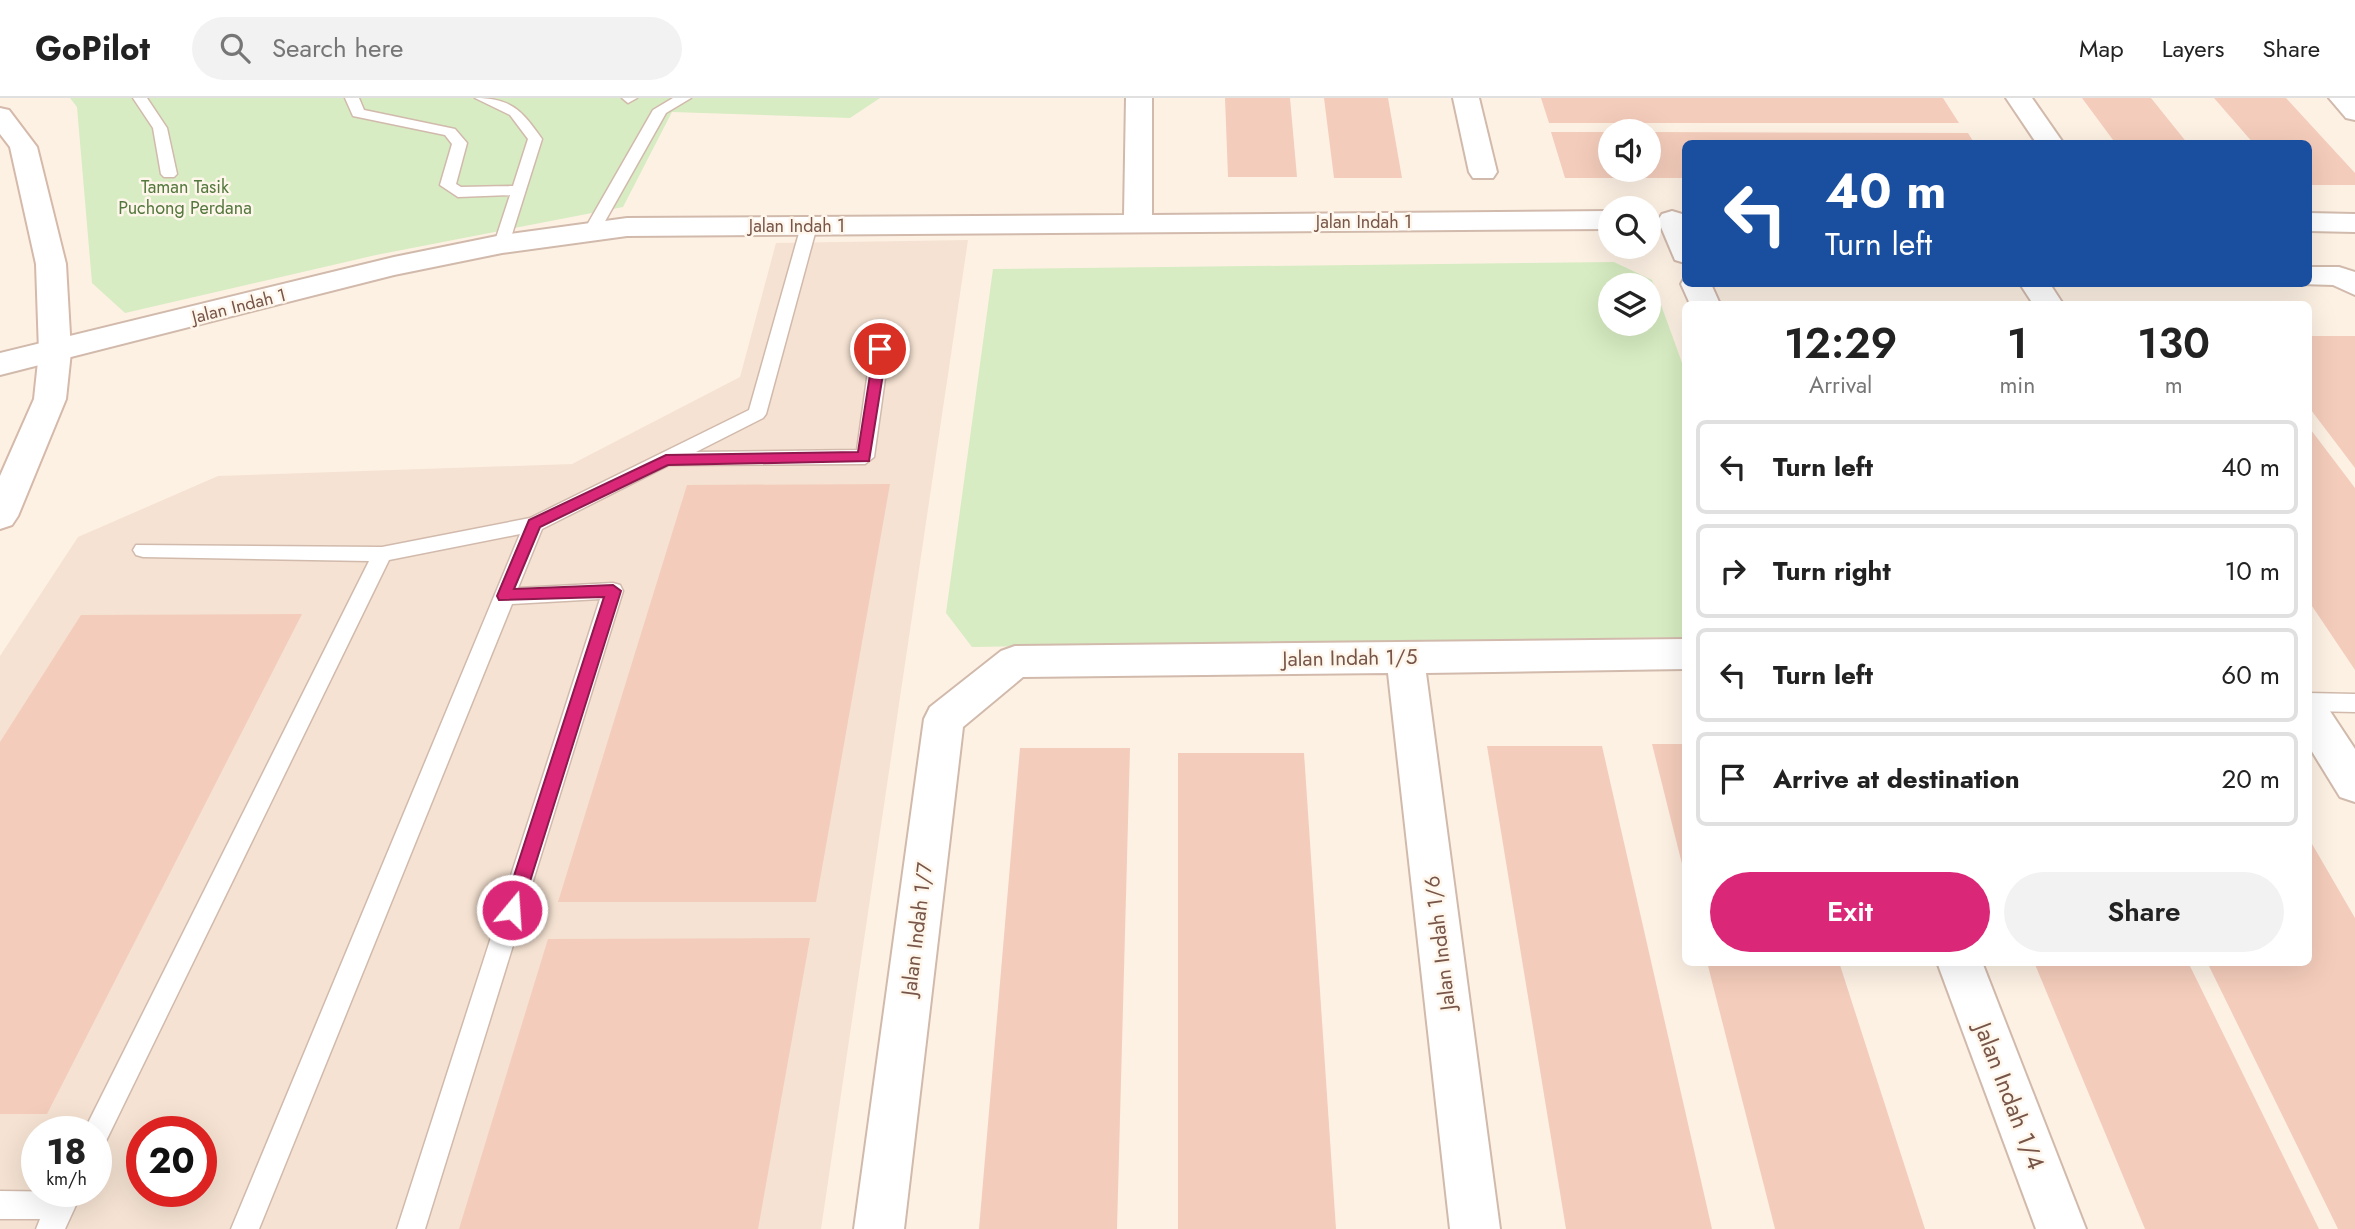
<!DOCTYPE html>
<style>
body{margin:0;font-family:Jost,sans-serif;background:#f2f2f2;color:#222;height:100vh;display:flex;flex-direction:column;font-size:26px;white-space:nowrap}
*{box-sizing:border-box;margin:0}
p{font-size:23px;color:#767676}
.icon{flex:none;width:38px;height:38px;fill:none;stroke:currentColor;stroke-width:2;stroke-linecap:round;stroke-linejoin:round}
.map{position:relative;flex:1;overflow:hidden}
.details{position:absolute;left:1682px;top:203px;width:630px;height:665px;display:flex;flex-direction:column;background:#fff;border-radius:10px;box-shadow:0 7px 28px #0002}
.details>*{flex:none}
.guide{position:absolute;left:1682px;top:42px;width:630px;height:147px;border-radius:10px;box-shadow:0 7px 28px #0002;background:#1a4fa0;color:#fff;overflow:hidden}
.buttons{position:absolute;left:1598px;top:21px;display:grid;gap:14px}
.buttons a{display:grid;place-items:center;width:63px;height:63px;border-radius:50%;background:#fff;box-shadow:0 7px 28px #0002;font-size:35px}
.speed{position:absolute;left:21px;top:1018px;display:flex;gap:14px;font-size:35px;font-weight:700;text-align:center}
.speed>*{display:grid;place-content:center;width:91px;height:91px;border-radius:50%;background:#fff;box-shadow:0 7px 28px #0002;line-height:1}
.speed small{font-size:18px;font-weight:400}
.speed .limit{border:10px solid #d22;background:#fff;color:#111}
.pin{position:absolute;display:grid;place-items:center;width:60px;height:60px;color:#fff;margin:-30px;border:4px solid #fff;border-radius:50%;box-shadow:0 2px 7px #0007}
.me{position:absolute;width:77px;margin:-38px;rotate:18deg;stroke-linejoin:round;filter:drop-shadow(0 0 5px #0008)}
.turn{display:flex;align-items:center;gap:24px;height:147px;padding:0 28px;font-size:32px}
.turn .icon{width:91px;height:91px;stroke-width:2.5}
.turn b{display:block;font-size:49px;line-height:60px}
.eta{display:flex;justify-content:space-evenly;align-items:center;height:119px;text-align:center}
.eta b{font-size:42px;font-weight:600;line-height:49px}
.button{display:flex;gap:14px;margin-top:auto;padding:14px 28px}
.button a{flex:1;height:80px;border-radius:42px;background:#db2777;color:#fff;font-size:28px;font-weight:600;line-height:80px;text-align:center}
.button a+a{background:#f2f2f2;color:#222}
ul{padding:0;list-style:none}
li{display:flex;align-items:center;gap:21px;height:94px;margin:0 14px 10px;padding:0 14px;border:4px solid #e0e0e0;border-radius:10px}
li div{flex:1}
li b{display:block;font-size:26px}
li em{font-style:normal}
header{display:flex;align-items:center;gap:42px;box-sizing:border-box;height:98px;padding:0 35px;background:#fff;border-bottom:2px solid #e0e0e0}
header strong{font-size:33px}
nav{display:flex;gap:38px;margin-inline-start:auto;font-size:24px}
.search{width:490px;height:63px;background:#f2f2f2;display:flex;align-items:center;gap:18px;box-sizing:border-box;padding:0 24px;border-radius:38px;color:#767676;font-size:26px}
.map>svg:first-child{display:block}
</style>
<header>
<strong>GoPilot</strong>
<div class="search"><svg class="icon" aria-label="search" viewBox="0 0 24 24"><circle cx="10" cy="10" r="6"/><path d="M15 15l6 6"/></svg>Search here</div>
<nav><a>Map</a><a>Layers</a><a>Share</a></nav>
</header>
<div class="map">
<svg width="2355" height="1131" viewBox="0 0 2355 1131">
<rect width="100%" height="100%" fill="#fdf1e4"/>
<path fill="#f5e2d2" fill-rule="evenodd" d="M968 142 821 1131H0V558L78 439 218 378 572 366 740 279 776 145ZM37 1034H96V1094H37ZM142 1034H201V1094H142Z"/>
<g fill="#d7ecc2" fill-rule="evenodd">
<path d="M70 0H880L850 20 672 14 623 109 376 157 125 215 92 185 77 9Z"/>
<path d="M1614 164 1652 182 1685 273V539L972 549 946 515 993 171ZM1610 187H1648V226H1610Z"/>
</g>
<g fill="#f4ccbb">
<path d="M1225 0H1290L1297 79H1228Z"/>
<path d="M1324 0H1388L1402 80H1334Z"/>
<path d="M1541 0H1943L1959 25H1549Z"/>
<path d="M2082 0H2151L2188 46H2116Z"/>
<path d="M2214 0H2286L2355 75V87H2308V46H2254Z"/>
<path d="M1551 34H1610V72H1648V34L1968 35 1975 46H1685V80H1565Z"/>
<path d="M2308 238H2355V370L2308 308Z"/>
<path d="M2308 328 2355 390V572L2308 502Z"/>
<path d="M890 386 816 804H558L687 387Z"/>
<path d="M302 516 47 1016H0V644L81 517Z"/>
<path d="M1652 646H1685V774H1684Z"/>
<path d="M1487 648H1602L1712 1131H1566Z"/>
<path d="M1020 650H1130L1117 1131H979Z"/>
<path d="M1178 655H1304L1336 1131H1178Z"/>
<path d="M2308 739 2355 820V1131H2338L2207 864H2308Z"/>
<path d="M810 840 758 1131H459L548 841Z"/>
<path d="M1707 864H1839L1925 1131H1775Z"/>
<path d="M2034 864H2188L2319 1131H2145Z"/>
</g>
<g fill="none" stroke-linecap="round" stroke-linejoin="round">
<defs>
<g id="service">
<path d="M133 0H147L167 30 177 76 174 79H164L161 76 153 30Z"/>
<path d="M345 0H359L364 12 455 31 467 45 456 86 461 89 513 88 528 41 510 17 475 0C512 0 522 13 542 41L508 149 502 151 494 146 510 97 458 99 440 87 452 46 445 37 353 18Z"/>
<path d="M622 0H637L628 5Z"/>
<path d="M673 0H691L666 15 599 134 597 137H585L583 134 653 12Z"/>
<path d="M809 123 817 128 766 316 763 320 696 354 857 352 871 252 880 246 889 252 874 359 865 366 669 367 542 431 518 490 613 485 620 487 623 493 425 1131H397L600 501 512 506 259 1131H231L520 436 389 462 105 1045 96 1049V1034H83L87 1027 369 463 143 459 136 457 133 452 136 447 382 449 530 420 749 312 801 128Z"/>
<path d="M2308 595 2355 596V614L2308 613Z"/>
<path d="M0 1093 82 1094 65 1131H36L40 1121H0Z"/>
</g>
<g id="minor">
<path d="M1126 0H1152V117L1610 113V131L627 138 502 155 394 177 0 277V255L394 159 502 137 627 120 1124 117Z"/>
<path d="M1453 0H1479L1497 74 1493 80H1473L1469 74Z"/>
<path d="M2006 0H2032L2064 46H2037Z"/>
<path d="M2329 0H2355V22L2346 20Z"/>
<path d="M1672 113 1682 116 1685 120V165L1675 162 1658 122 1662 116Z"/>
<path d="M2308 115 2355 116V134L2308 133Z"/>
<path d="M2308 169H2339L2355 174V197L2333 187 2300 186H2308Z"/>
<path d="M1685 179V186H1711L1720 206H1690L1681 186Z"/>
<path d="M2020 186H2050L2063 206H2033Z"/>
<path d="M1685 541V571L1426 575 1500 1131H1450L1388 575 1023 579 963 629 904 1131H854L924 621 930 609 1001 553 1015 548Z"/>
<path d="M2308 597 2322 601 2355 651V704L2340 699 2308 647Z"/>
<path d="M1937 864H1982L2086 1131H2036Z"/>
</g>
<path id="secondary" d="M0 10 9 12 37 49 66 166 71 254 66 301 18 418 12 427 0 431V378L34 301 39 254 36 166 10 49 0 36Z"/>
</defs>
<use href="#service" stroke="#d1baac" stroke-width="3"/>
<use href="#minor" stroke="#d1baac" stroke-width="4"/>
<use href="#secondary" stroke="#d5b9aa" stroke-width="4"/>
<use href="#service" fill="#fff" fill-rule="evenodd"/>
<use href="#minor" fill="#fff" fill-rule="evenodd"/>
<use href="#secondary" fill="#fff" fill-rule="evenodd"/>
</g>
<path fill="#db2777" stroke="#8e194d" stroke-width="2" d="M880 247 887 251 869 363 668 367 540 429 514 491 613 487 621 493 521 812 519 818 512 820 506 818 503 812 604 499 499 502 497 498 529 422 666 357 858 354 874 251Z"/>
<g text-anchor="middle" dominant-baseline="central" stroke-width="5" stroke-linejoin="round" paint-order="stroke">
<g font-size="18" fill="#53783d" stroke="#fff6eb">
<text x="185" y="89">Taman Tasik<tspan x="185" dy="21">Puchong Perdana</tspan></text>
</g>
<g font-size="18" fill="#775548" stroke="#fff6eb">
<text x="1364" y="124">Jalan Indah 1</text>
<text x="797" y="128">Jalan Indah 1</text>
<text transform="translate(239 208) rotate(-14)">Jalan Indah 1</text>
</g>
<g font-size="21" fill="#775548" stroke="#fff6eb">
<text transform="translate(1350 560) rotate(-1)">Jalan Indah 1/5</text>
<text transform="translate(917 831) rotate(-83)">Jalan Indah 1/7</text>
<text transform="translate(1440 845) rotate(-97)">Jalan Indah 1/6</text>
</g>
<g font-size="24" fill="#775548" stroke="#fff6eb">
<text transform="translate(2010 998) rotate(69)">Jalan Indah 1/4</text>
</g>
</g>
</svg>
<div class="buttons">
<a><svg class="icon" aria-label="sound" viewBox="0 0 24 24"><path d="M4 9h4l5-4v14l-5-4H4zM17 9q2 3 0 6"/></svg></a>
<a><svg class="icon" aria-label="search" viewBox="0 0 24 24"><circle cx="10" cy="10" r="6"/><path d="M15 15l6 6"/></svg></a>
<a><svg class="icon" aria-label="layers" viewBox="0 0 24 24"><path d="M12 4l9 5-9 5-9-5zM3 14l9 5 9-5"/></svg></a>
</div>
<div class="speed"><div>18<small>km/h</small></div><div class="limit">20</div></div>
<div class="pin" style="left:880px;top:251px;background:#d93025"><svg class="icon" aria-label="arrive" viewBox="0 0 24 24"><path d="M6 21V4h12l-3 4 3 4H6"/></svg></div>
<svg class="me" style="left:512px;top:812px" viewBox="-20 -20 40 40"><circle r="17" fill="#db2777" stroke="#fff" stroke-width="3"/><path d="M0-11L8 9 0 5-8 9z" fill="#fff"/></svg>
<div class="guide">
<div class="turn"><svg class="icon" aria-label="left" viewBox="0 0 24 24"><path d="M17 20v-9H6M10 6l-5 5 5 5"/></svg><div><b>40 m</b>Turn left</div></div>
</div>
<section class="details">
<div class="eta">
<div><b>12:29</b><p>Arrival</p></div>
<div><b>1</b><p>min</p></div>
<div><b>130</b><p>m</p></div>
</div>
<ul>
<li><svg class="icon" aria-label="left" viewBox="0 0 24 24"><path d="M17 20v-9H6M10 6l-5 5 5 5"/></svg><div><b>Turn left</b></div><em>40 m</em></li>
<li><svg class="icon" aria-label="right" viewBox="0 0 24 24"><path d="M7 20v-9h11M14 6l5 5-5 5"/></svg><div><b>Turn right</b></div><em>10 m</em></li>
<li><svg class="icon" aria-label="left" viewBox="0 0 24 24"><path d="M17 20v-9H6M10 6l-5 5 5 5"/></svg><div><b>Turn left</b></div><em>60 m</em></li>
<li><svg class="icon" aria-label="arrive" viewBox="0 0 24 24"><path d="M6 21V4h12l-3 4 3 4H6"/></svg><div><b>Arrive at destination</b></div><em>20 m</em></li>
</ul>
<div class="button"><a>Exit</a><a>Share</a></div>
</section>
</div>
